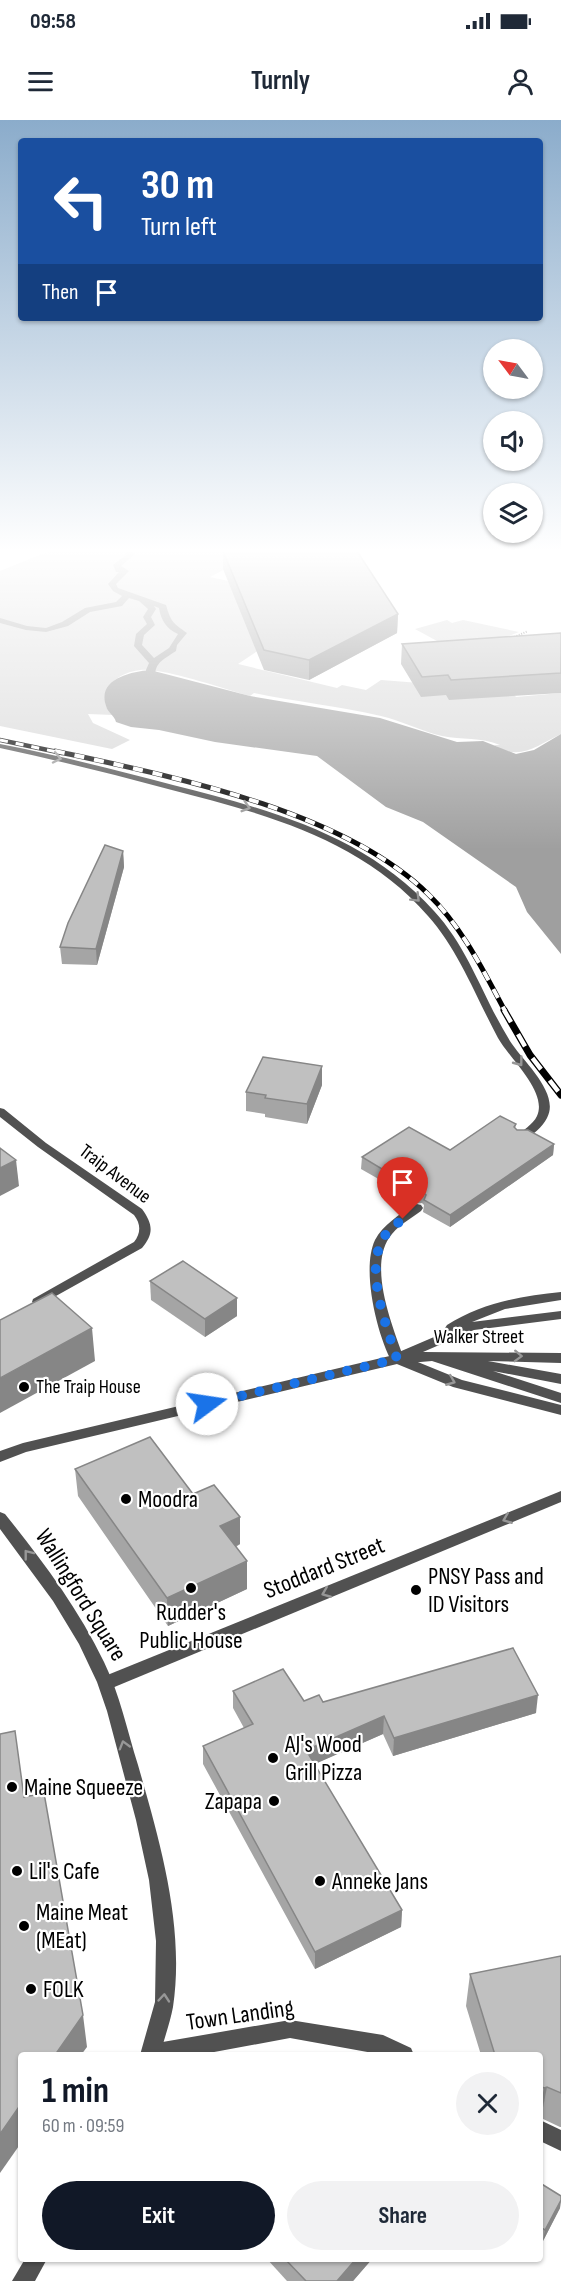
<!DOCTYPE html>
<meta charset="utf-8">
<style>
body{margin:0;font-family:"Sofia Sans Condensed",sans-serif;background:#f2f2f3;color:#1f2937;height:100vh;display:flex;flex-direction:column;font-size:22px;white-space:nowrap}
*{box-sizing:border-box;margin:0}
p{font-size:20px;color:#747a83}
.icon{flex:none;width:33px;height:33px;fill:none;stroke:currentColor;stroke-width:2;stroke-linecap:round;stroke-linejoin:round}
.map{position:relative;flex:1;overflow:hidden}
.drawer{position:absolute;left:18px;top:1932px;width:525px;height:210px;display:flex;flex-direction:column;background:#fff;border-radius:6px;box-shadow:0 2px 4px #0004}
.drawer>*{flex:none}
.top-card{position:absolute;left:18px;top:18px;width:525px;height:183px;border-radius:6px;box-shadow:0 2px 4px #0004;background:#1a4fa0;color:#fff;overflow:hidden}
.needle{width:39px;rotate:302deg}
.buttons{position:absolute;left:483px;top:219px;display:grid;gap:12px}
.buttons a{display:grid;place-items:center;width:60px;height:60px;border-radius:50%;background:#fff;box-shadow:0 2px 4px #0004;font-size:30px}
.pin{position:absolute;display:grid;place-items:center;width:51px;height:51px;color:#fff;margin:-62px -26px;border-radius:50% 50% 50% 0;rotate:-45deg;box-shadow:0 0 6px #0007}
.pin .icon{rotate:45deg}
.me{position:absolute;width:66px;margin:-33px;rotate:76deg;stroke-linejoin:round;filter:drop-shadow(0 0 4px #0008)}
.turn{display:flex;align-items:center;gap:21px;height:126px;padding:0 24px;font-size:27px}
.turn .icon{width:78px;height:78px;stroke-width:2.5}
.turn b{display:block;font-size:42px;line-height:51px}
.then{display:flex;align-items:center;height:57px;padding:0 24px;background:#0003;gap:12px;font-size:22px}
.round{display:grid;place-items:center;flex:none;width:63px;height:63px;border-radius:32px;background:#f2f2f3}
.head{display:flex;align-items:center;justify-content:space-between;height:102px;padding:0 24px}
h1{font-size:36px;font-weight:700;line-height:45px;color:#111827}
.action{display:flex;gap:12px;margin-top:auto;padding:12px 24px}
.action a{flex:1;height:69px;border-radius:36px;background:#111827;color:#fff;font-size:24px;font-weight:700;line-height:69px;text-align:center}
.action a+a{background:#f2f2f3;color:#1f2937}
.status{display:flex;justify-content:space-between;align-items:center;height:42px;padding:0 30px;background:#fff;direction:ltr}
.status svg{height:16px;fill:currentColor}
header{display:flex;justify-content:space-between;align-items:center;height:78px;padding:0 24px;background:#fff;font-size:27px;font-weight:700}
.map>svg:first-child{display:block}
</style>
<div class="status"><b>09:58</b><svg viewBox="0 0 49 12"><path d="M0 12V9h3v3zM5 12V6h3v6zM10 12V3h3v9zM15 12V0h3v12zM26 1h20v11H26zM47 4h2v5h-2z"/></svg></div>
<header><svg class="icon" aria-label="menu" viewBox="0 0 24 24"><path d="M4 6h16M4 12h16M4 18h16"/></svg>Turnly<svg class="icon" aria-label="person" viewBox="0 0 24 24"><circle cx="12" cy="8" r="4"/><path d="M4 21q1-7 8-7t8 7"/></svg></header>
<div class="map">
<svg width="561" height="2161" viewBox="0 0 561 2161">
<rect width="100%" height="100%" fill="#fff"/>
<g fill="#d8d8d8">
<path d="M63 428H265L210 457 246 465 280 516 238 544 337 568 342 565 366 570 381 560 510 570 516 577 561 573V614C538 625 519 642 494 625H500C481 617 462 620 442 616 421 611 402 601 381 596 339 586 297 582 254 573L250 576C221 568 179 553 150 550 133 548 109 557 106 575 104 585 106 589 114 595L88 594 93 603 130 620 112 629 0 606V451L52 430Z"/>
<path d="M447 500 452 503 463 500 519 512 498 520 440 527 437 521 415 509Z"/>
</g>
<path fill="#9f9f9f" d="M150 550 250 576 380 598 457 622 483 621 516 634 534 630 561 614V834L527 792 516 767 423 702 386 687 317 636 215 622 159 610 131 607 116 602C114 595 108 593 106 586 97 559 130 552 150 550Z"/>
<g fill="none" stroke-linecap="round" stroke-linejoin="round">
<path fill="#9f9f9f" fill-rule="evenodd" d="M121 428H129L135 434 121 446 129 451 116 464 118 468 166 485C171 502 173 503 187 513L177 525 176 531C158 543 154 543 155 566L151 569 147 566 146 550 149 543 134 526 136 514 147 504 143 497 148 489 139 481 129 478 122 486 90 492 68 506 46 512 26 510 0 503V498L27 506 46 508 62 502 85 488 116 482 122 476 113 471 108 464 119 452H116L113 445 127 434ZM154 486 159 488C161 501 167 509 178 514L169 528 154 538 142 525 144 515 155 505 151 497 156 489Z"/>
<path stroke="#737373" stroke-width="2" stroke-dasharray="1 1.5" stroke-linecap="butt" d="M512 518 528 511"/>
<g fill="#515151" fill-rule="evenodd">
<path d="M0 624C58 635 115 650 173 665 268 689 366 715 434 791 470 830 484 881 512 924 525 943 560 974 547 998 542 1008 533 1014 525 1020H517L515 1018C522 1010 533 1005 537 996 548 972 509 938 498 918 476 877 459 831 428 796 362 719 262 693 168 669 112 654 56 640 0 628Z"/>
<path d="M417 1084 421 1085 423 1088 421 1091C410 1099 397 1106 389 1118 369 1148 392 1205 403 1236L462 1260 561 1285V1295L453 1267 392 1242C377 1215 361 1149 375 1120 383 1105 399 1095 413 1085Z"/>
<path d="M561 1371V1382L112 1568 106 1570 100 1568 98 1563 100 1558Z"/>
</g>
<g fill="#515151" fill-rule="evenodd">
<path d="M0 988 4 989 46 1023 142 1089C153 1104 154 1114 142 1128L38 1186 32 1182 33 1179 134 1122C141 1113 141 1104 134 1095L38 1027 0 997Z"/>
<path d="M290 1900 383 1915 411 1928 414 1935H384L290 1918 198 1935 141 1934 144 1927 151 1924Z"/>
<path d="M540 2000 561 2010V2031L540 2021Z"/>
</g>
<g fill="#515151" fill-rule="evenodd">
<path d="M561 1172V1180L505 1189 472 1202 561 1191V1199L474 1210 423 1232 561 1233V1243L488 1241 561 1254V1264L493 1251 561 1273V1283L432 1241 397 1244 26 1332 0 1342V1331L23 1323 398 1234 399 1232 448 1211 445 1208 447 1205C482 1183 521 1176 561 1172Z"/>
<path d="M0 1392 5 1394C42 1440 78 1488 104 1542 120 1575 127 1610 138 1645 160 1722 185 1806 173 1887 170 1903 164 1919 160 1935H140L155 1882 156 1821 149 1760 136 1700 107 1591 97 1562 79 1524 53 1481 0 1409Z"/>
<path d="M25 2139H47L35 2161H12Z"/>
</g>
<defs>
<path id="rail-far2" d="M0 620 62 633"/>
<path id="rail-far1" d="M55 631C170 656 342 690 428 774 462 807 483 850 505 891"/>
<path id="rail" d="M504 890 530 935 561 975"/>
</defs>
<use href="#rail-far2" stroke="#000" stroke-width="4.5"/>
<use href="#rail-far1" stroke="#000" stroke-width="5"/>
<use href="#rail" stroke="#000" stroke-width="7"/>
<use href="#rail-far2" stroke="#fff" stroke-width="3" stroke-dasharray="8" stroke-linecap="butt"/>
<use href="#rail-far1" stroke="#fff" stroke-width="4" stroke-dasharray="10" stroke-linecap="butt"/>
<use href="#rail" stroke="#fff" stroke-width="4.5" stroke-dasharray="14" stroke-linecap="butt"/>
</g>
<g fill="#a5a5a5">
<path d="M229 428H362L357 431 398 494 397 513 309 560 264 550 223 449V431Z"/>
<path d="M561 513V573L449 580 446 575 421 577 401 544 402 524Z"/>
<path d="M123 731 124 747 97 845 62 844 60 827Z"/>
<path d="M322 965 307 1004 265 997V994L246 991V972Z"/>
<path d="M516 1004 515 1009 517 1010 554 1024 553 1035 450 1107 423 1092 424 1085 422 1083 410 1084 396 1076V1069L361 1049 362 1037 450 1030Z"/>
<path d="M150 1161 237 1196 205 1217 151 1180Z"/>
<path d="M75 1349 240 1424 236 1427 247 1469 168 1506 78 1376Z"/>
<path d="M233 1571 304 1581 536 1593 393 1636 383 1614 314 1644 402 1790 401 1807 315 1849 203 1644V1626L244 1608 233 1588Z"/>
<path d="M561 1836V2007H560L541 1998H540V1935H481L466 1886 470 1854Z"/>
<path d="M540 2063 561 2076 560 2088 543 2121 540 2119Z"/>
<path d="M267 2139H372L353 2161H287Z"/>
</g>
<g fill="#868686">
<path d="M398 494 397 513 309 560V540Z"/>
<path d="M123 731 124 747 97 845 96 829Z"/>
<path d="M322 946V965L307 1004V984Z"/>
<path d="M554 1024 553 1035 450 1107V1095Z"/>
<path d="M16 1040 19 1066 0 1076V1048Z"/>
<path d="M237 1178V1196L205 1217V1199Z"/>
<path d="M92 1208 95 1241 0 1293V1258Z"/>
<path d="M240 1397V1424L221 1433 220 1406Z"/>
<path d="M247 1441V1469L168 1506 167 1478Z"/>
<path d="M538 1575 536 1593 393 1636 394 1618Z"/>
<path d="M384 1596 383 1614 306 1648V1630Z"/>
<path d="M402 1790 401 1807 315 1849V1832Z"/>
<path d="M83 1895 87 1927 81 1935H55Z"/>
<path d="M547 1967 541 1998H540V1988L544 1968Z"/>
<path d="M21 1984V2023L0 2053V2014Z"/>
<path d="M561 2080 560 2088 543 2121 545 2110Z"/>
<path d="M356 2139H372L353 2161H337Z"/>
</g>
<g fill="#c0c0c0" stroke="#868686" stroke-width="1.5">
<path d="M229 428H355L398 494 309 540 264 530 223 431Z"/>
<path d="M561 513V553L451 560 448 555 422 557 402 524Z"/>
<path d="M105 725 123 731 96 829 60 827 68 803Z"/>
<path d="M263 937 322 946 307 984 265 978 266 975 246 972Z"/>
<path d="M500 996 516 1004 514 1007 517 1010H528L554 1024 450 1095 424 1080 426 1075 422 1071 411 1073 396 1064 402 1061 362 1037 409 1007 450 1030Z"/>
<path d="M0 1028 16 1040 0 1048Z"/>
<path d="M183 1141 237 1178 205 1199 150 1161Z"/>
<path d="M52 1173 92 1208 0 1258V1200Z"/>
<path d="M150 1317 193 1374 214 1365 240 1397 220 1406 247 1441 167 1478 75 1349Z"/>
<path d="M513 1528 538 1575 394 1618 384 1596 306 1630 402 1790 315 1832 203 1626 253 1604 233 1571 283 1549 304 1581 319 1575 323 1582Z"/>
<path d="M15 1611 24 1677 44 1673 83 1895 55 1935H21V1984L0 2014V1614Z"/>
<path d="M561 1836V1973L547 1967 544 1968 540 1966V1935H495L470 1854Z"/>
<path d="M540 2063 561 2076V2080L545 2110 540 2107Z"/>
<path d="M285 2139H356L337 2161H306Z"/>
</g>
<defs><path id="oneway-chevron" d="M-2-3.5L2.5 0L-2 3.5" fill="none" stroke-width="1.6" stroke-linecap="round" stroke-linejoin="round" transform="scale(1.5)"/></defs>
<g stroke="#979797">
<use href="#oneway-chevron" transform="translate(57 638) rotate(12)"/>
<use href="#oneway-chevron" transform="translate(246 687) rotate(17)"/>
<use href="#oneway-chevron" transform="translate(416 778) rotate(45)"/>
<use href="#oneway-chevron" transform="translate(519 942) rotate(53)"/>
<use href="#oneway-chevron" transform="translate(518 1236) rotate(2)"/>
<use href="#oneway-chevron" transform="translate(451 1261) rotate(22)"/>
<use href="#oneway-chevron" transform="translate(507 1399) rotate(158)"/>
<use href="#oneway-chevron" transform="translate(28 1434) rotate(-128)"/>
<use href="#oneway-chevron" transform="translate(326 1473) rotate(158)"/>
<use href="#oneway-chevron" transform="translate(124 1625) rotate(-106)"/>
<use href="#oneway-chevron" transform="translate(164 1878) rotate(-85)"/>
</g>
<linearGradient id="sky" x2="0" y2="1"><stop stop-color="#8baccb"/><stop offset="0.59" stop-color="#fff"/><stop offset="1" stop-color="#fff" stop-opacity="0"/></linearGradient>
<rect width="561" height="730" fill="url(#sky)"/>
<g fill="none" stroke-linecap="round" stroke-linejoin="round">
<path stroke="#1a73e8" stroke-width="10" stroke-dasharray="0 18" d="M207 1284 397 1239C387 1208 366 1154 381 1123 385 1112 394 1106 403 1099"/>
</g>
<g fill="#000" stroke="#fff" stroke-width="2">
<circle cx="24" cy="1267" r="6"/>
<circle cx="126" cy="1379" r="6"/>
<circle cx="191" cy="1468" r="6"/>
<circle cx="416" cy="1470" r="6"/>
<circle cx="273" cy="1638" r="6"/>
<circle cx="12" cy="1667" r="6"/>
<circle cx="274" cy="1681" r="6"/>
<circle cx="17" cy="1751" r="6"/>
<circle cx="320" cy="1761" r="6"/>
<circle cx="24" cy="1806" r="6"/>
<circle cx="31" cy="1869" r="6"/>
</g>
<g text-anchor="middle" dominant-baseline="central" stroke-width="4.5" stroke-linejoin="round" paint-order="stroke">
<g font-size="20" fill="#000" stroke="#fff">
<text transform="translate(115 1054) rotate(37)">Traip Avenue</text>
<text x="479" y="1217">Walker Street</text>
</g>
<g font-size="20" fill="#000" stroke="#fff" text-anchor="start">
<text x="36" y="1267">The Traip House</text>
</g>
<g font-size="24" fill="#000" stroke="#fff" text-anchor="start">
<text x="138" y="1379">Moodra</text>
<text x="428" y="1456">PNSY Pass and<tspan x="428" dy="28">ID Visitors</tspan></text>
<text x="191" y="1492" text-anchor="middle">Rudder's<tspan x="191" dy="28">Public House</tspan></text>
<text x="285" y="1624">AJ's Wood<tspan x="285" dy="28">Grill Pizza</tspan></text>
<text x="24" y="1667">Maine Squeeze</text>
<text x="262" y="1681" text-anchor="end">Zapapa</text>
<text x="29" y="1751">Lil's Cafe</text>
<text x="332" y="1761">Anneke Jans</text>
<text x="36" y="1792">Maine Meat<tspan x="36" dy="28">(MEat)</tspan></text>
<text x="43" y="1869">FOLK</text>
</g>
<g font-size="24" fill="#000" stroke="#fff">
<text transform="translate(324 1448) rotate(-22)">Stoddard Street</text>
<text transform="translate(81 1475) rotate(58)">Wallingford Square</text>
<text transform="translate(240 1895) rotate(-8)">Town Landing</text>
</g>
</g>
</svg>
<div class="buttons">
<a><svg class="needle" viewBox="-14 -14 28 28"><path d="M0-13l5 13h-10z" fill="#e53935"/><path d="M0 13l5-13h-10z" fill="#747a83"/></svg></a>
<a><svg class="icon" aria-label="sound" viewBox="0 0 24 24"><path d="M4 9h4l5-4v14l-5-4H4zM17 9q2 3 0 6"/></svg></a>
<a><svg class="icon" aria-label="layers" viewBox="0 0 24 24"><path d="M12 4l9 5-9 5-9-5zM3 14l9 5 9-5"/></svg></a>
</div>
<div class="pin" style="left:403px;top:1099px;background:#d93025"><svg class="icon" aria-label="arrive" viewBox="0 0 24 24"><path d="M6 21V4h12l-3 4 3 4H6"/></svg></div>
<svg class="me" style="left:207px;top:1284px" viewBox="-20 -20 40 40"><circle r="19" fill="#fff"/><path d="M0-13L10 11 0 6-10 11z" fill="#1a73e8"/></svg>
<div class="top-card">
<div class="turn"><svg class="icon" aria-label="left" viewBox="0 0 24 24"><path d="M17 20v-9H6M10 6l-5 5 5 5"/></svg><div><b>30 m</b>Turn left</div></div>
<div class="then">Then<svg class="icon" aria-label="arrive" viewBox="0 0 24 24"><path d="M6 21V4h12l-3 4 3 4H6"/></svg></div>
</div>
<section class="drawer">
<div class="head"><div><h1>1 min</h1><p>60 m · 09:59</p></div><a class="round"><svg class="icon" aria-label="close" viewBox="0 0 24 24"><path d="M6 6l12 12M18 6L6 18"/></svg></a></div>
<div class="action"><a>Exit</a><a>Share</a></div>
</section>
</div>
